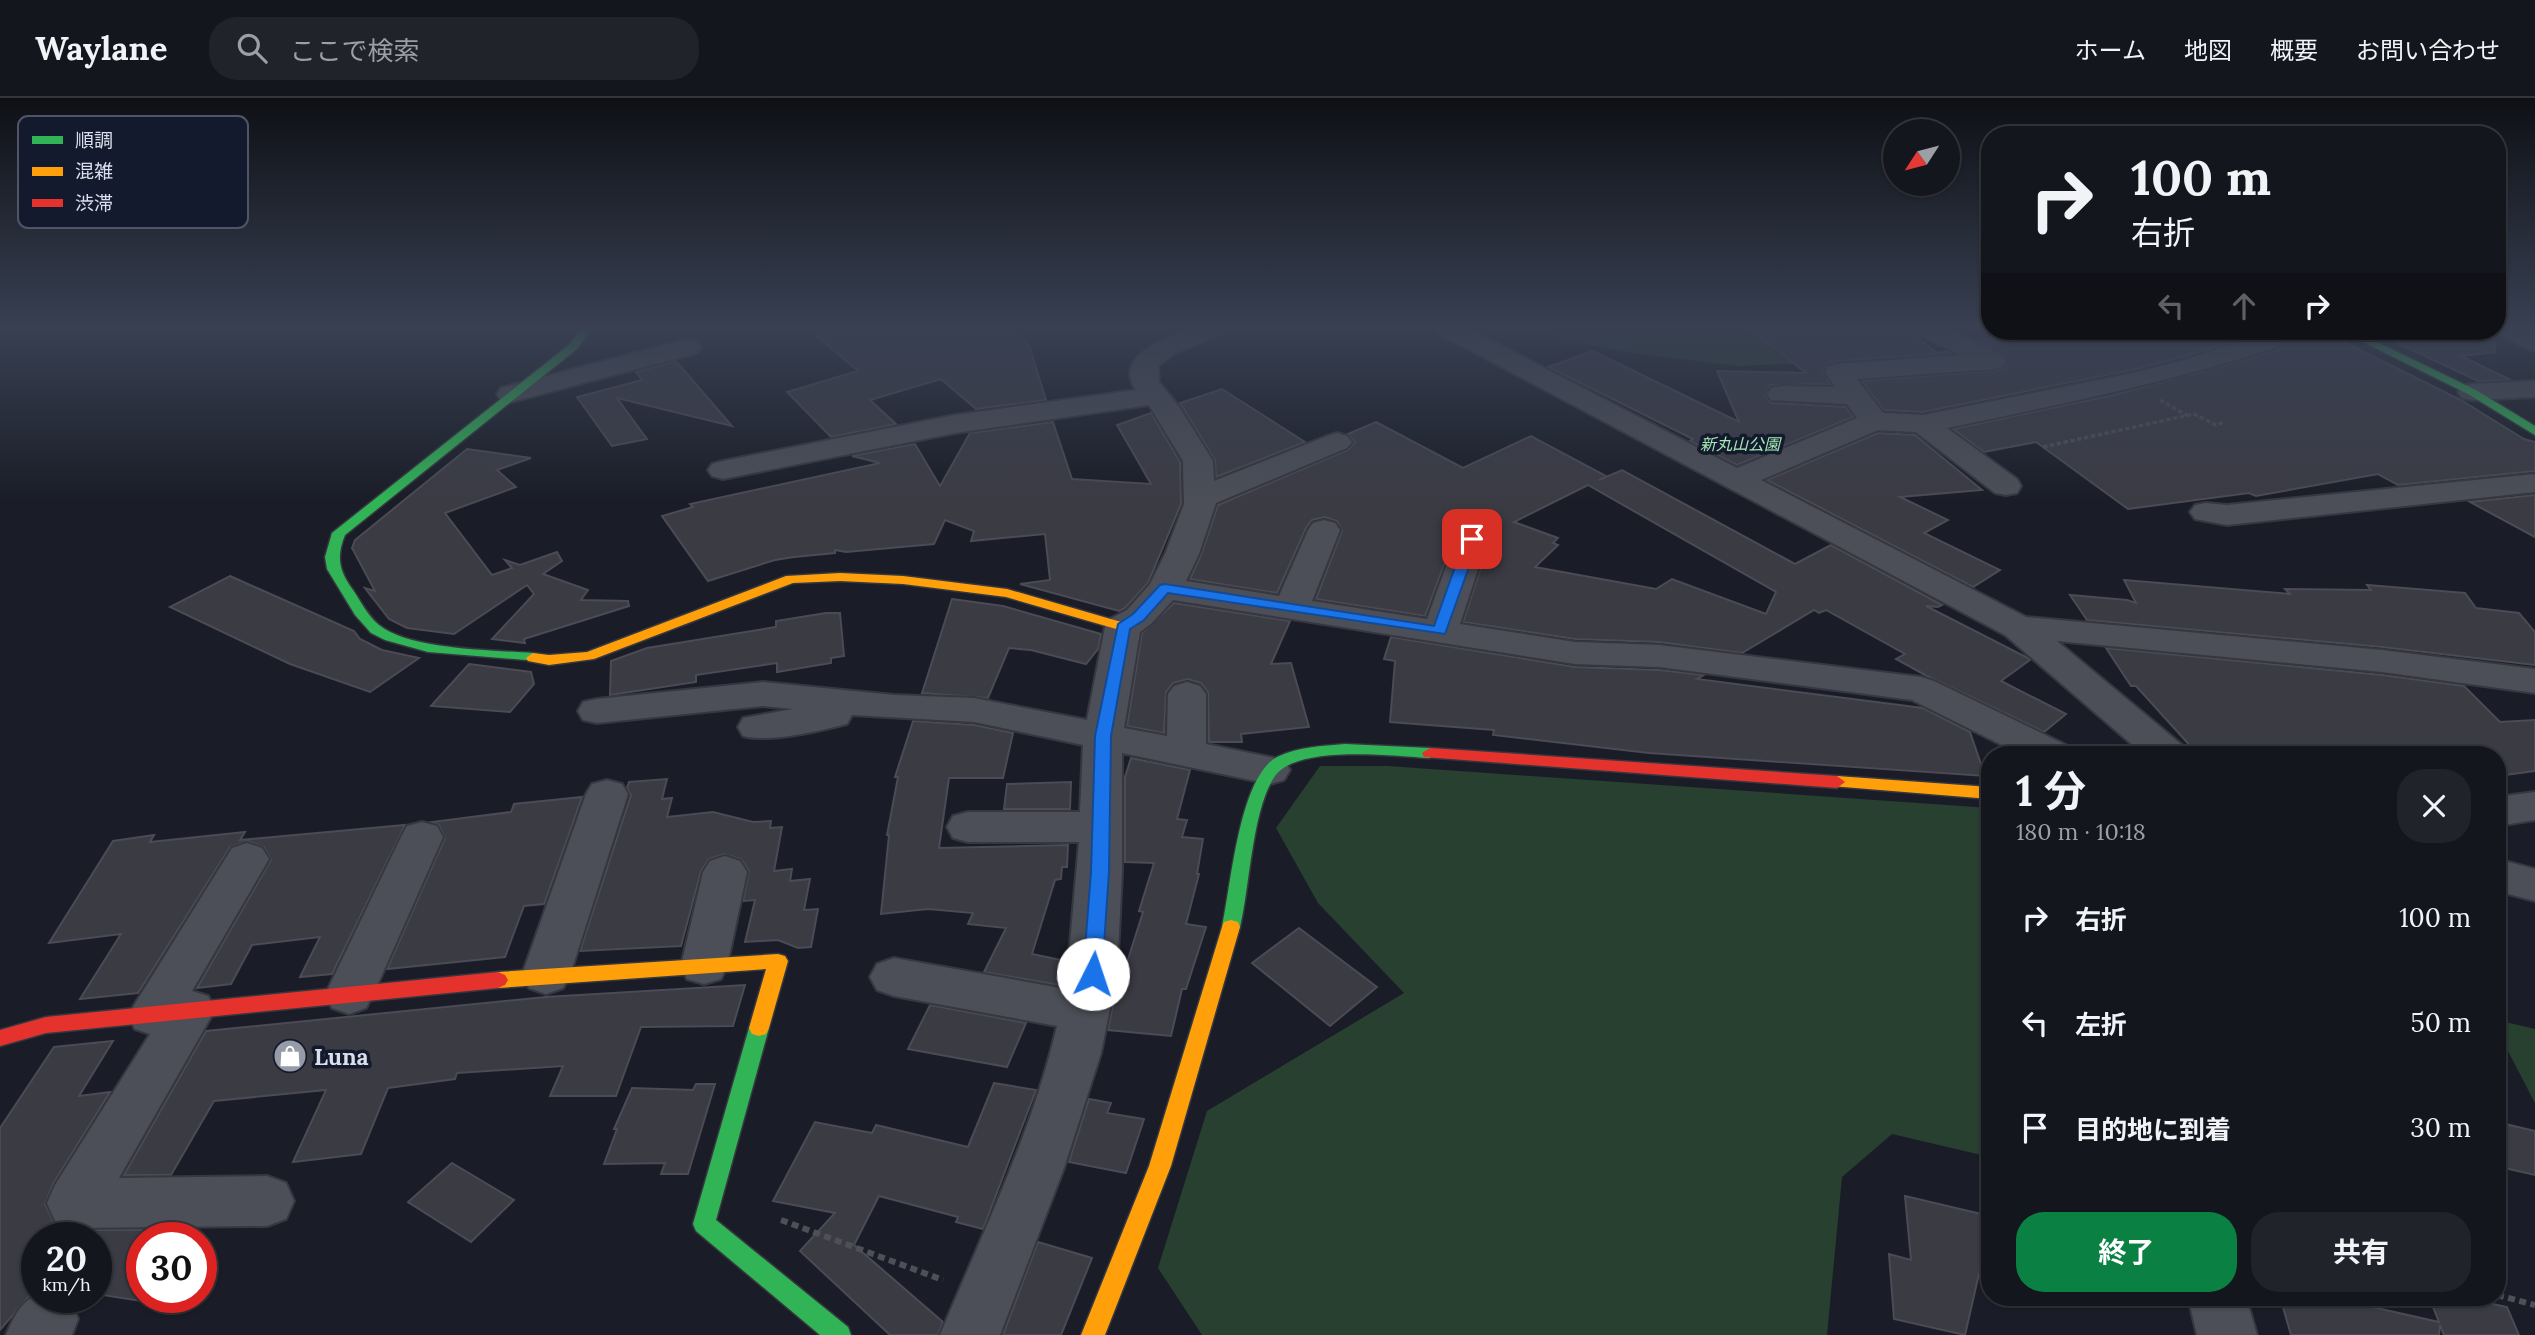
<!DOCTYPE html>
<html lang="ja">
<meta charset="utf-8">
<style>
body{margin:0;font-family:Lora,"Noto Sans JP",serif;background:#21232a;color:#f1f3f6;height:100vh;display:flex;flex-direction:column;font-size:26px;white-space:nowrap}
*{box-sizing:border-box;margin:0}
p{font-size:23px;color:#9d9fa4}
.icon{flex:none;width:38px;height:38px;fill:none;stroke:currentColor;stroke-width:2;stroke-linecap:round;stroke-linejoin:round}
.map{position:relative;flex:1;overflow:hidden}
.drawer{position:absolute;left:1981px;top:648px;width:525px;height:560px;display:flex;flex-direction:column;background:#14161d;border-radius:28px;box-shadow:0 2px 5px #0004,0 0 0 2px #33353b}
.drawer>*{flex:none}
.top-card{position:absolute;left:1981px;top:28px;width:525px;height:214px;border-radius:28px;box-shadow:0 2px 5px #0004,0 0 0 2px #33353b;background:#14161d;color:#f1f3f6;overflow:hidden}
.needle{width:46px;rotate:234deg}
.buttons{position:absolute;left:1883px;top:21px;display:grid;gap:14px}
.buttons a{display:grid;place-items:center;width:77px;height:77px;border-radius:50%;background:#14161d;box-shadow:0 2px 5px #0004,0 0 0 2px #33353b;font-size:35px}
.speed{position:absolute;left:21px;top:1124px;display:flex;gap:14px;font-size:35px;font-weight:700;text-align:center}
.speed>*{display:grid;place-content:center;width:91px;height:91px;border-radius:50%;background:#14161d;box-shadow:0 2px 5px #0004,0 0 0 2px #33353b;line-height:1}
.speed small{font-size:18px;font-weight:400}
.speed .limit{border:10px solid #d22;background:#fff;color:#111}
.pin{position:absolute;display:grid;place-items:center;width:60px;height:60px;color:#fff;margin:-30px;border-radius:14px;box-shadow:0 4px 10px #0006}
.me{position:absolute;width:77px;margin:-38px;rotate:4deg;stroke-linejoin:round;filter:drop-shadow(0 0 5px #0008)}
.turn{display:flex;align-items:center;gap:24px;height:147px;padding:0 35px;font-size:32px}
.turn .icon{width:91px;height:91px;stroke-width:2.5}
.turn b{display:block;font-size:49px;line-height:60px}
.lanes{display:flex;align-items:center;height:66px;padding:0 35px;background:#0003;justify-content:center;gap:35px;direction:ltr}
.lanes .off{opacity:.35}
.round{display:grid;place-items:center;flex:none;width:74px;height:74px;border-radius:28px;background:#21232a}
.head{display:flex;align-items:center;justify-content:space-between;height:119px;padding:0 35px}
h1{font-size:42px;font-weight:700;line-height:52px}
.cta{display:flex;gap:14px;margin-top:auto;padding:14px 35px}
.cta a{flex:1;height:80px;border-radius:28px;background:#0b8043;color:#fff;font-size:28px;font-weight:700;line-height:80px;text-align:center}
.cta a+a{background:#21232a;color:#f1f3f6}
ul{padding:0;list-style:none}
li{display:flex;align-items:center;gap:21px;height:105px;padding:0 35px}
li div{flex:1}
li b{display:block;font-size:26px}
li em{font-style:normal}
header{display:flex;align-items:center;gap:42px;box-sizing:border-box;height:98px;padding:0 35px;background:#14161d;border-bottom:2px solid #33353b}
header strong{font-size:33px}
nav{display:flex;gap:38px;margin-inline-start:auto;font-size:24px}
.search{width:490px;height:63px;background:#21232a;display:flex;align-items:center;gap:18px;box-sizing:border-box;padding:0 24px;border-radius:28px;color:#9d9fa4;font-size:26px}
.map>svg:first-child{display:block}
</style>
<header>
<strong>Waylane</strong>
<div class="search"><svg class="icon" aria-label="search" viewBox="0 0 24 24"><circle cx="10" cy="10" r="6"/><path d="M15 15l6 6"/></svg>ここで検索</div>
<nav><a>ホーム</a><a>地図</a><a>概要</a><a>お問い合わせ</a></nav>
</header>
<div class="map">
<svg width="2535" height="1237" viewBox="0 0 2535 1237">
<rect width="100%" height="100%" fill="#1a1d27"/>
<g fill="#27402f">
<path d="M1538 230H1709L1728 234 1788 238 1816 265 1737 268 1640 256 1561 241Z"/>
<path d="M1320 668H1388L1990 710V1059L1892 1036 1842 1079 1827 1237H1202L1158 1170 1207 1013 1404 895 1318 805 1276 730Z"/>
<path d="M2497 922 2535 931V1005L2497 932Z"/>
</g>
<g fill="#3b3b44" stroke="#4b4a55" stroke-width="2" fill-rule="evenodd">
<path d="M807 230H1008L1029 247 1046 302 976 311 941 281 870 302 896 326 831 339 787 294 858 273Z"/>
<path d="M1748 230H1906L1937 255 1946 253 1951 255 1837 263 1827 265 1823 273 1830 286 1770 287 1765 297 1771 305 1846 309 1853 319 1737 367 1690 343 1693 341 1548 269 1593 253 1739 324 1717 273 1806 275Z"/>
<path d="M2013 233H2258L2257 236 2183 259 2132 272 1923 314 1884 312 1862 283 2003 272 2008 264 2004 256 1979 243Z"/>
<path d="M2290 233H2330L2336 240 2461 302 2524 341 2535 344V373L2398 387 2378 376 2256 398 2249 395 2128 411 2036 344 1984 354 1953 331 2114 297 2238 264 2279 252Z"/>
<path d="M2372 233H2491L2494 237 2495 254 2461 258 2511 282 2478 283Z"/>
<path d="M676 263 732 328 617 300 647 341 612 348 577 299 642 282 636 274Z"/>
<path d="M1222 291 1305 344 1216 379 1215 362 1180 305Z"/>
<path d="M1151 315 1180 364 1181 406 1148 485 1125 510 1119 513 1020 486 1050 482 1045 436 971 443 974 433 945 422 934 446 846 454 835 452V455L794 459 775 462 708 483 662 418 693 409 690 406 880 365 852 358 915 346 940 388 970 335 1053 324 1072 381 1151 386 1117 327Z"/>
<path d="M1376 324 1463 370 1531 338 1606 378 1599 382 1622 372 1795 466 1831 447 1942 507 1938 509 1926 508 2028 560 2030 562 2001 583 2066 616 2044 634 1927 578 1896 561 1905 556 1826 512 1819 515 1814 512 1742 555 1659 544 1575 541 1463 524 1490 442 1485 431 1473 428 1459 431 1454 440 1425 518 1316 501 1342 433 1337 423 1325 419 1312 422 1306 430 1277 495 1190 481 1201 457 1218 407 1348 352 1355 344 1348 336ZM1588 387 1776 494 1766 516 1672 481 1656 491 1535 469 1558 447 1553 445 1558 440 1514 424Z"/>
<path d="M1878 335 1915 337 1982 392 1900 399 1948 422 1924 435 2000 472 1973 489 1767 382Z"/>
<path d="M467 351 531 360 497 372 516 389 445 415 492 477 512 470 505 462 520 467 557 454 562 463 543 476 588 492 581 502 628 503 629 508 524 541 525 545 492 541 534 496 527 487 454 536 407 530 389 521 365 490 375 493 352 450 355 442Z"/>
<path d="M2535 397V439L2470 404Z"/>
<path d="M230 478 354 533 360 541 382 552 419 560 370 594 290 566 170 509Z"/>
<path d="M2124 482 2290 496 2285 491 2371 492 2367 487 2465 495 2476 510 2519 515 2535 534V567L2382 549 2087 522 2070 497 2127 502 2136 505Z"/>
<path d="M952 501 1003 508 1101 536 1098 551 1086 566 1031 552 1009 550 988 600 922 595Z"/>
<path d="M1174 505 1290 523 1271 566 1291 565 1309 629 1241 636 1242 644H1209L1208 594 1201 585 1188 581 1173 585 1166 594 1164 635 1127 628 1142 535Z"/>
<path d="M826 515H840L844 558 831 560V565L777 574V565L696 577V584L610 597 611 563 647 550 776 529V523Z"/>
<path d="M1391 539 1575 569 1659 572 1704 577 1697 581 1923 610 1970 634 1985 678 1649 655 1493 637 1494 632 1390 624 1395 563 1384 561Z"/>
<path d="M2106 550 2382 577 2464 588 2500 624 2535 622V673L2497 678V656H2218L2212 650 2193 651 2136 588H2131Z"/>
<path d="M469 566 531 574 534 586 510 614 431 608Z"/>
<path d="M913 623 974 627 1013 635 1003 680H949L939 750 1068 747 1067 769H1062L1061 781 1055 782 1032 856 1066 863 1064 888 984 874 1006 830 968 826 973 815 928 811 881 816 889 737H887L898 679H895Z"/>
<path d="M1131 660 1190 672 1177 721 1187 722 1182 739 1203 741 1197 776H1199L1186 826 1206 829 1186 891H1182L1171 938 1108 932 1120 873 1124 874 1143 814 1139 813 1154 765 1125 764V679Z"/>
<path d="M667 681 662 701 672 700 667 719 713 714 753 724 771 723 770 730 782 729 774 773 792 771 790 783 810 781 804 812 818 811 811 849 798 850 778 842 745 844 755 802 743 803 749 773 741 761 724 756 709 761 701 773 681 848 580 853 631 697 627 690 629 684Z"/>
<path d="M1071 684 1070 711H1004L1007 686Z"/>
<path d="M582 699 544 806 524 808 505 859 387 871 445 740 439 727 432 724 511 714 514 706Z"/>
<path d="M405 727 332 876 300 879 320 839 252 847 231 886 197 890 271 762 264 749 248 743 230 749 138 895 80 901 121 836 49 845 113 743 154 737 150 744 245 734 240 742Z"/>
<path d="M1299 830 1377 889 1330 928 1252 865Z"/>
<path d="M745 887 733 928 641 929 616 998H550L563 968 457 975 455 981 388 990 361 1056 293 1064 326 992 214 1003 171 1077H124L206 933 546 899Z"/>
<path d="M930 907 1026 925 1007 969 908 951Z"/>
<path d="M113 943 79 998 110 994 53 1086 45 1106 54 1125 73 1132H142V1203L96 1196V1139H37V1189L0 1232V1030L54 949Z"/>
<path d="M994 985 1036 992 983 1131 956 1124 958 1119 879 1098 854 1147 943 1224 938 1237H890L800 1153 835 1115 773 1103 815 1024 872 1035 876 1027 968 1049Z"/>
<path d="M696 986H715L688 1076H661L665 1065 604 1066 617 1031H614L632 990 693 992Z"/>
<path d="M1089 1001 1111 1005 1107 1015 1144 1021 1126 1075 1069 1064Z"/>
<path d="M2497 1024 2535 1033V1077L2504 1070 2497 1054Z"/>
<path d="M452 1065 514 1102 471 1144 408 1104Z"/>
<path d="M1905 1098 1990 1118V1169L1981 1167 1965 1237 1894 1221 1889 1156 1911 1162Z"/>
<path d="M1038 1144 1092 1160 1061 1237H1003Z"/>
<path d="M2280 1199H2328L2439 1224 2429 1199H2462L2507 1209 2519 1237H2444L2440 1227 2439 1237H2291Z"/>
</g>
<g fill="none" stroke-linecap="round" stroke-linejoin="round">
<defs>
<g id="street">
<path d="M1191 230H1227L1223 235 1174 256 1158 268 1159 284 1180 310 1213 363 1214 383 1327 338 1337 335 1347 338 1352 344 1347 350 1216 405 1199 456 1186 483 1279 498 1308 432 1313 425 1324 422 1335 425 1340 432 1312 503 1427 521 1456 441 1460 434 1472 431 1484 434 1488 441 1460 526 1575 544 1659 547 1921 579 1934 583 2066 647 2072 656H2020L1912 602 1659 569 1575 566 1173 502 1151 526 1140 534 1124 630 1167 638 1168 596 1174 588 1187 584 1200 588 1206 596V646L1284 662 1290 672 1284 682 1270 686 1122 655V774L1117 876 1101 955 1064 1070 1000 1237H940C982 1136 1032 1035 1057 928L894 898 877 892 870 879 877 866 894 860 1066 891 1079 744H968L953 740 947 729 953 718 968 714H1080L1083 647 974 624 852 617 847 626C819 633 770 645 743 638L738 629 743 620 793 611 763 608 597 625 583 622 578 613 583 604 597 601 763 584 894 597 974 600 1087 622 1105 529 1110 521 1127 512 1150 486 1165 456 1184 406 1183 363 1149 307 955 335 723 381 712 378 708 372 712 366 723 363 955 317 1136 292C1112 258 1168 239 1191 230Z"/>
<path d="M1434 230H1467L1737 370 1857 320 1847 306 1771 302 1767 296 1771 290 1781 288 1835 289 1825 274 1828 268 1838 266 1961 257 1917 235 1913 230H1946L2002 257 2006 263 2002 269 1993 271 1857 281 1883 315 1923 317 2133 275 2184 262 2259 238 2261 233H2287L2278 249C2168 285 2060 306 1947 330L2017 381 2021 388 2017 395 2006 397 1995 395 1916 334 1878 332 1761 382 2026 519 2382 552 2535 571V595L2382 574 2057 543 2182 647 2188 656H2143L2005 537 1438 235Z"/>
<path d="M2497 230H2524L2535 236V254L2496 235 2494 233Z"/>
<path d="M688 241 697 243 701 249 697 255 511 304 501 302 497 296 501 290Z"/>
<path d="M2535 283V299L2472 302 2462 300 2458 294 2462 288 2472 286Z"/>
<path d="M2535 376V394L2227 427 2195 421 2190 414 2195 407 2206 405 2227 407Z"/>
<path d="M607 682 622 686 628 696 570 877 563 890 546 896 529 890 522 877 586 696 592 686Z"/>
<path d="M2535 694V722L2497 728V699Z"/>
<path d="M422 724 437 728 443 739 373 897 366 910 349 916 332 910 325 897 401 739 407 728Z"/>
<path d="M247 745 262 750 269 761 192 893 208 898 215 912 119 1080 267 1078 286 1085 294 1103 286 1121 267 1128 74 1130 55 1123 47 1105 55 1087 150 936 135 931 128 917 232 750Z"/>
<path d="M725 758 740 763 747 774 727 868 721 881 704 886 687 881 681 868 703 774 710 763Z"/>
<path d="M2497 761 2535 771V803L2497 793Z"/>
<path d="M37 1197 70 1201 78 1221 72 1237H6C13 1221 20 1204 37 1197Z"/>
<path d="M2188 1199H2246L2257 1237H2197Z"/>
</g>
<g id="fast">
<path d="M581 230H591L578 250 345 437C336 459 339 473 353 492 361 504 368 518 379 527 410 552 493 552 533 555L540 560 538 563 428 554 385 542 371 535 355 517 327 471 325 459 332 435 570 246Z"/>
<path d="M2341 233H2354L2476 292 2535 328V337L2468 296Z"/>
<path d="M1345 646 1430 650 1438 655 1430 660C1394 658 1298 646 1275 678 1252 711 1250 788 1240 829L1238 834 1231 836 1224 834 1222 829C1231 789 1239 679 1277 659 1297 649 1322 648 1345 646Z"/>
<path d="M759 922 766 924 769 930 716 1122 848 1229 851 1237H820L696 1133 693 1126 749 930 752 924Z"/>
</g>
<g id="slow">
<path d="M840 475 903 478 1007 491 1128 526 1130 529 1123 533 1006 499 903 486 840 483 793 485 594 561 549 567 528 563 526 560 533 555 549 557 587 554 786 478Z"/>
<path d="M1837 678 1990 689V701L1831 688 1829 684Z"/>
<path d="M1231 822 1238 824 1240 829 1171 1068 1105 1237H1081L1149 1068 1222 829 1224 824Z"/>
<path d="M778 856 785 858 788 863 769 930 766 936 759 938 752 936 749 930 766 871 498 890 491 887 488 882 491 877 498 874Z"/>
</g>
<g id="jam">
<path d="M1430 650 1837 678 1845 684 1837 690 1424 659 1422 655Z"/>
<path d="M498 874 505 877 508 882 505 887 498 890 46 935 0 948V932L46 919Z"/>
</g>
</defs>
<use href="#street" stroke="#353840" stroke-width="4"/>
<use href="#fast" stroke="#353840" stroke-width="3"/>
<use href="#slow" stroke="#353840" stroke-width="3"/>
<use href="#jam" stroke="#353840" stroke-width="3"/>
<g stroke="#4e5057" stroke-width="3.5" stroke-dasharray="4.5 2.5" stroke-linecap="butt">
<path d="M2160 302 2188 318"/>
<path d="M2043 349 2194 316 2216 327 2225 324"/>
</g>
<g stroke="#4e5057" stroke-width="6" stroke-dasharray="7 4.5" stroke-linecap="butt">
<path d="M781 1122 943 1182"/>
<path d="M2497 1197 2535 1207"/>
</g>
<use href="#street" fill="#4c4f57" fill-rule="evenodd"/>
<use href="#fast" fill="#30b455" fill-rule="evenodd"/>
<use href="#slow" fill="#ff9f0a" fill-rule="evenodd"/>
<use href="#jam" fill="#e5322d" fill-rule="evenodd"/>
</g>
<linearGradient id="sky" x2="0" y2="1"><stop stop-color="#0e1015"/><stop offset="0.57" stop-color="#384052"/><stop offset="1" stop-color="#384052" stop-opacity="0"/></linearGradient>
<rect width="2535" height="403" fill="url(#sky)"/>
<path fill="#1a73e8" stroke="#114b97" stroke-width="2" d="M1472 437 1479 441 1445 536 1168 495 1144 522 1130 531 1111 638 1109 774 1102 876 1100 882 1093 884 1086 882 1083 876 1091 774 1095 638 1118 526 1133 516 1160 487 1165 486 1434 528 1465 441Z"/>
<defs>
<symbol id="shop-disc" viewBox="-11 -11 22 22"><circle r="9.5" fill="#979ba7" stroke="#141a2d"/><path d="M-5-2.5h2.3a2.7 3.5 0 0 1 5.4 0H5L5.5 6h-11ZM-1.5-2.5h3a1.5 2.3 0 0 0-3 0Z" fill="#fff"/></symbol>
</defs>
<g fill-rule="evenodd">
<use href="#shop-disc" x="271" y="939" width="38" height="38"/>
</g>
<g text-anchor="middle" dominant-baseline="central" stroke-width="7" stroke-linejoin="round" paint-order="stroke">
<g font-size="16" font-style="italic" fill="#a5e8b5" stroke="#141a2d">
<text x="1740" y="346">新丸山公園</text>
</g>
<g font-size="23" font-weight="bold" fill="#dadfec" stroke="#141a2d" text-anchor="start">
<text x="314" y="958">Luna</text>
</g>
</g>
<rect x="18" y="18" width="230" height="112" rx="10" fill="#141a2d" stroke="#4f5566" stroke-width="2"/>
<rect x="32" y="38" width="31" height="8" fill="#30b455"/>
<rect x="32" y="69" width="31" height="9" fill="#ff9f0a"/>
<rect x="32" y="101" width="31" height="8" fill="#e5322d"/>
<g font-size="19" fill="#dadfec">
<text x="75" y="49">順調</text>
<text x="75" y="80">混雑</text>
<text x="75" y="112">渋滞</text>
</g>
</svg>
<div class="buttons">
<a><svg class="needle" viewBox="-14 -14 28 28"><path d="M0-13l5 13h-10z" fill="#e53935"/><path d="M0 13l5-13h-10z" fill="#9d9fa4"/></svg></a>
</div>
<div class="speed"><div>20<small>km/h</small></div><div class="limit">30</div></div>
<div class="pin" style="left:1472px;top:441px;background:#d93025"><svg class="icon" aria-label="arrive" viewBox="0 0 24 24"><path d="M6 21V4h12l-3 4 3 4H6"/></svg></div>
<svg class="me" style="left:1093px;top:876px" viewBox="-20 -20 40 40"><circle r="19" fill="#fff"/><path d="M0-13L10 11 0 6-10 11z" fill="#1a73e8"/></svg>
<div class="top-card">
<div class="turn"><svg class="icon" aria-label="right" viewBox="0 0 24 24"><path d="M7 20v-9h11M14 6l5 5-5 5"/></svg><div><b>100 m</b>右折</div></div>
<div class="lanes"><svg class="icon off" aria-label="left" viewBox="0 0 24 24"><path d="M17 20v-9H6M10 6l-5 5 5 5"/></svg><svg class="icon off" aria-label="ahead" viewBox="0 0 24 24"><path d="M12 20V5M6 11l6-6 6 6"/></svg><svg class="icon" aria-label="right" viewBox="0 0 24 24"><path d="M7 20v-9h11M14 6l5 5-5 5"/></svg></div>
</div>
<section class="drawer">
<div class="head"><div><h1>1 分</h1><p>180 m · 10:18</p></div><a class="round"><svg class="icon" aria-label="close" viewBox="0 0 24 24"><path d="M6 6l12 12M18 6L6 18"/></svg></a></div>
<ul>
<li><svg class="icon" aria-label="right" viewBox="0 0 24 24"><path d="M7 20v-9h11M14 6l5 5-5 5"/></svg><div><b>右折</b></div><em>100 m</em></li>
<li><svg class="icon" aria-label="left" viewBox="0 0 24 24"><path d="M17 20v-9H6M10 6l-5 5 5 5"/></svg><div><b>左折</b></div><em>50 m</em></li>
<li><svg class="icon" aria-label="arrive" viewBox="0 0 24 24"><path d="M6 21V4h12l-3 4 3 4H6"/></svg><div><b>目的地に到着</b></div><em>30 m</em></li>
</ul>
<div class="cta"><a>終了</a><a>共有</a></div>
</section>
</div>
